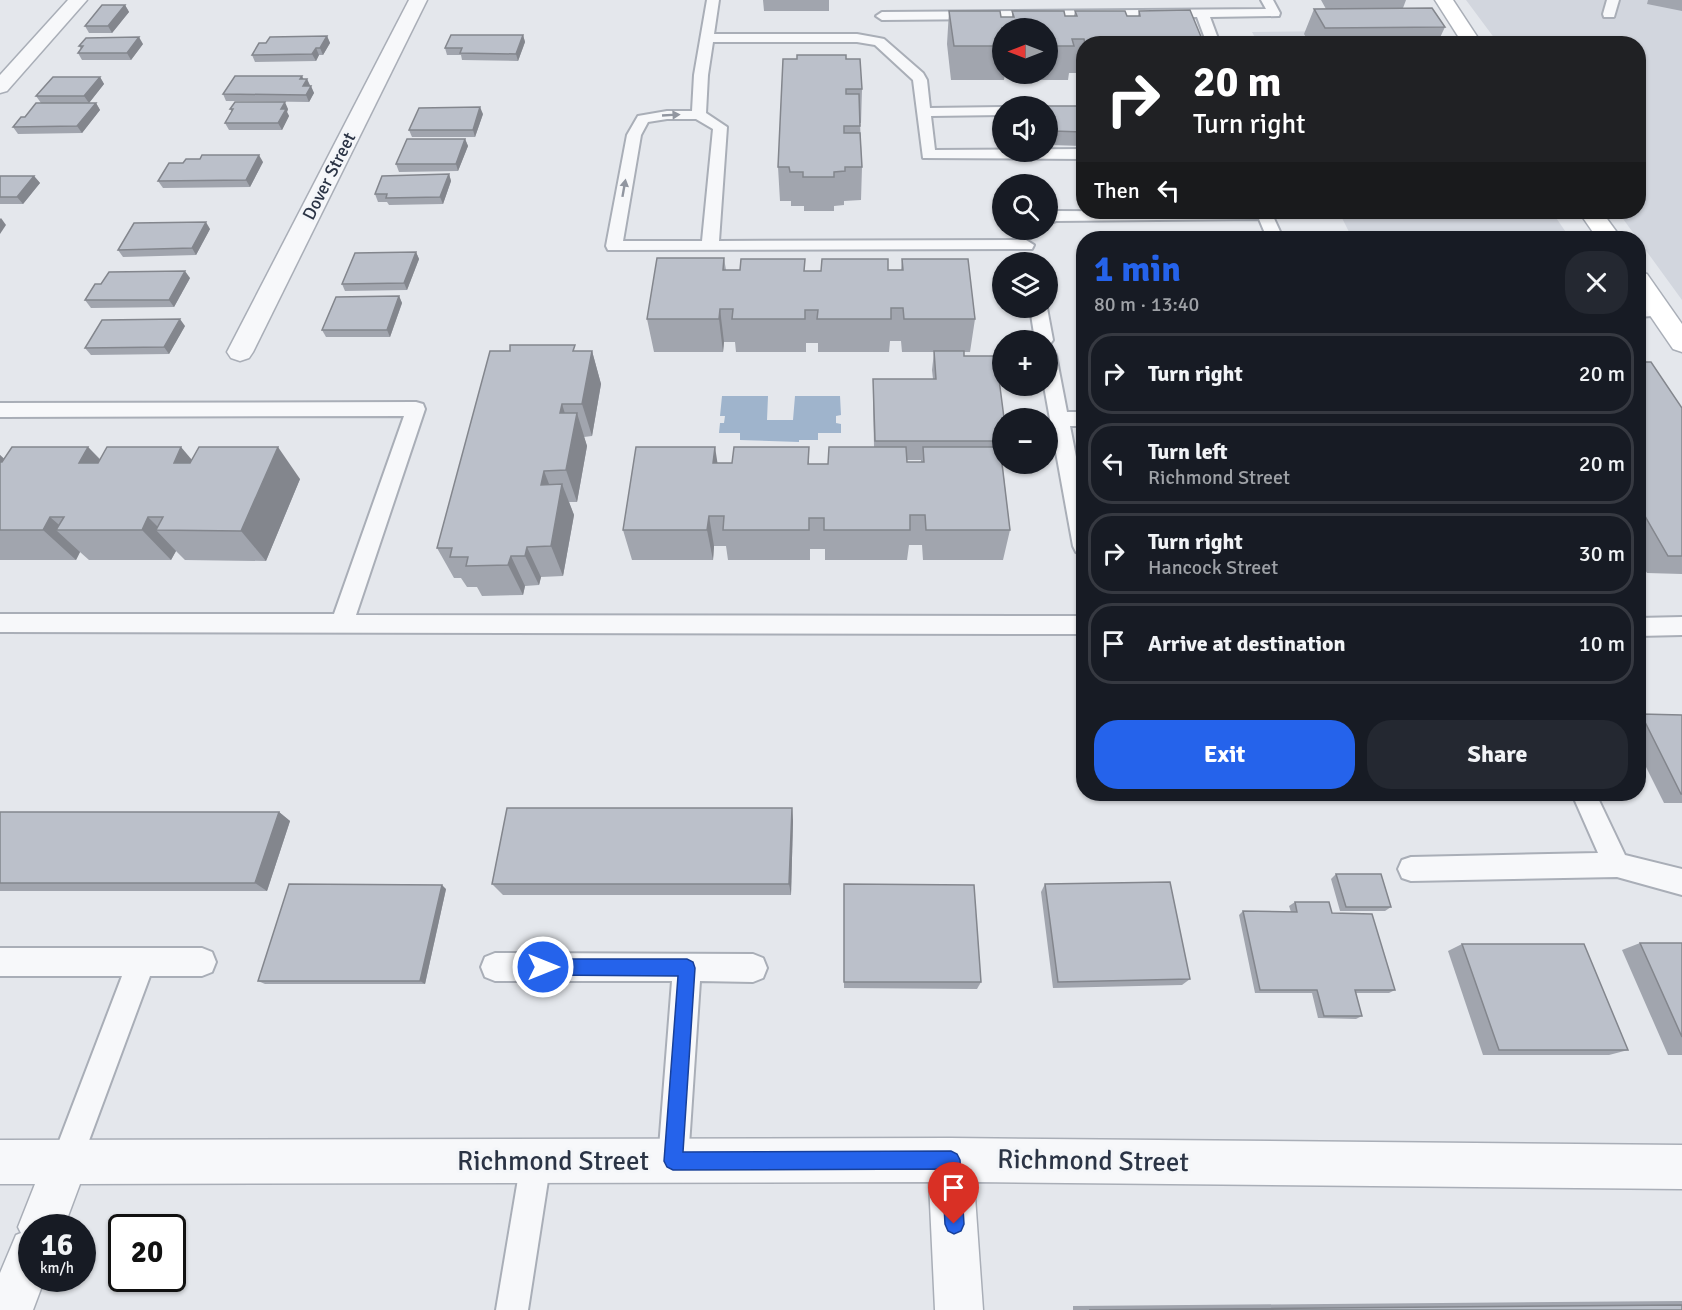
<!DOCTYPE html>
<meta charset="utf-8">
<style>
body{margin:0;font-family:Signika,sans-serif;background:#242831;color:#f1f3f6;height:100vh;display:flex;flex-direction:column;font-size:22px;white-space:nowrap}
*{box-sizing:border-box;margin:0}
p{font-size:20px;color:#9ea1a6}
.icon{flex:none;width:33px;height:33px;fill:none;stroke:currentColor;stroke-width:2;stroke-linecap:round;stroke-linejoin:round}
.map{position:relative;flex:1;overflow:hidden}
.panel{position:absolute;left:1076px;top:231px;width:570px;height:570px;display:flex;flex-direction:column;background:#171b24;border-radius:24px;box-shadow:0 2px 4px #0004}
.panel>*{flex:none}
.banner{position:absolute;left:1076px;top:36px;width:570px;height:183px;border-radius:24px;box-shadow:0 2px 4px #0004;background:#202124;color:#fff;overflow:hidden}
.needle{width:39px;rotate:270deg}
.buttons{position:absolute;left:992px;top:18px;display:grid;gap:12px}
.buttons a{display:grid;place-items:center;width:66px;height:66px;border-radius:50%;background:#171b24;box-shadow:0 2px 4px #0004;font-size:30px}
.speed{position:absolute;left:18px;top:1214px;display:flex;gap:12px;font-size:30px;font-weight:700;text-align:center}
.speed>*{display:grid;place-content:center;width:78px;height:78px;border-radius:50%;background:#171b24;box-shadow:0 2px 4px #0004;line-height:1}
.speed small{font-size:15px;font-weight:400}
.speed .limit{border:3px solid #111;border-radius:9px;background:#fff;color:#111}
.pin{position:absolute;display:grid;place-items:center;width:51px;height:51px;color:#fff;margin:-62px -26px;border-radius:50% 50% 50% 0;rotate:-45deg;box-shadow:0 0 6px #0007}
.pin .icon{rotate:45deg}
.me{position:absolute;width:66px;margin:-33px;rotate:90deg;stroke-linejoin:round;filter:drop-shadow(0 0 4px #0008)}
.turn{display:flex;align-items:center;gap:21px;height:126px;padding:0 18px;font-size:27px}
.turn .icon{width:78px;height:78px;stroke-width:2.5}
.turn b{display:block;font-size:42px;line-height:51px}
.then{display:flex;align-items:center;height:57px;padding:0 18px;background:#0003;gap:12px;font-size:22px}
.round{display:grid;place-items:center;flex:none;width:63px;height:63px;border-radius:24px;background:#242831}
.headline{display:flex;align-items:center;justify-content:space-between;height:102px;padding:0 18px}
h1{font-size:36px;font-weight:700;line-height:45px;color:#2563eb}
.action{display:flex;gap:12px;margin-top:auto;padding:12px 18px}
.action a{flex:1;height:69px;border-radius:24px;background:#2563eb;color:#fff;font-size:24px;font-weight:700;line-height:69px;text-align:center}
.action a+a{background:#242831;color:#f1f3f6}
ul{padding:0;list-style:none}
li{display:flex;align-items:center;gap:18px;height:81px;margin:0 12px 9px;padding:0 6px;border:3px solid #363941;border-radius:24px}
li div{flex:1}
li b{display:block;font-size:22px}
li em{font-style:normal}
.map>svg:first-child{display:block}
</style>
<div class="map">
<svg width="1682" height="1310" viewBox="0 0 1682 1310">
<rect width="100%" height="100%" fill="#e4e7ec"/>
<g fill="#d2d6de">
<path d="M1466 0H1682V300L1618 212H1638V44L1498 43Z"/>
<path d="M1431 30 1440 43H1258L1252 32Z"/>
<path d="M1339 212H1552L1570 238H1352Z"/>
</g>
<path fill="#9fb4cc" d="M722 396H768L767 420H793L795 396H840L841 415 836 416V423L841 424V433H818V440H799V442L740 440V433H719L720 423H724L725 416H720Z"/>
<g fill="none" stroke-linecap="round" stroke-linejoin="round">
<defs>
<g id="lane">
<path d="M707 0H719L714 34H857L879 38 884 39 923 73 927 80 930 108 1002 107V115L931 116 935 150 1083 149V159L923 158 913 80 875 45 857 42H713L708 75 706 113 727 127 719 241 1026 240 1034 245 1032 249 608 250 606 246 627 135 638 116 667 111H692L694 75ZM667 119H696L713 129 702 241H623L641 135 648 122Z"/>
<path d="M1261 0H1273L1280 13 1279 16 1210 17 1220 44H1207L1197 17 882 20 876 16 882 12 1266 9Z"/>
<path d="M1607 0H1619L1614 17H1604L1603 14Z"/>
<path d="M1053 211 1271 212 1283 238H1267L1259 219 1056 221 1047 224V213Z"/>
<path d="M1638 305 1666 307 1669 311 1666 315 1638 317Z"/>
<path d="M1030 308H1047L1053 340 1050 344 1047 345V340H1035Z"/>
<path d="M1047 349 1053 351 1056 355 1067 412H1083V426H1070L1083 493V554L1076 552 1073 546 1044 386H1047Z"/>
<path d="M416 402 423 404 425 409 356 615 1083 616V634L0 632V614H334L404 416 0 417V403Z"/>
<path d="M1682 617V635L1638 636V618Z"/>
<path d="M1572 794H1596L1625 855 1682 869V895L1617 877 1411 881 1402 878 1398 869 1402 860 1411 857 1598 853Z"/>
<path d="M0 948H202L212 952 216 962 212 972 202 976H150L77 1173 66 1177 55 1173 51 1162 122 976H0Z"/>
<path d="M495 953 753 954 763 958 767 968 763 978 753 982 700 981 688 1161 684 1172 673 1176 662 1172 658 1161 672 981H495L485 977 481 967 485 957Z"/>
<path d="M536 1146 547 1150 551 1161 528 1310H496L521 1161 525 1150Z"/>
</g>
<g id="street">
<path d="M68 0H87L7 91 0 93V75Z"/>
<path d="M409 0H427L253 352 249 358 240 361 231 358 227 352Z"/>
<path d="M950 1138 1682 1145V1189L974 1182 983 1310H935L929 1182 80 1184 64 1227H32V1278H45L33 1310H0V1273L16 1235 21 1233 18 1227 35 1184H0V1140Z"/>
</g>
<g id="secondary">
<path d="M1435 0H1453L1482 44H1463Z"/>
<path d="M1579 212H1602L1621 238H1597Z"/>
<path d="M1638 272 1647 274 1682 324V352L1673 349 1638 298Z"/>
</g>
</defs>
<use href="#lane" stroke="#a9aeb7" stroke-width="4"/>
<use href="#street" stroke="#a9aeb7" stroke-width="3"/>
<use href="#secondary" stroke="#a9aeb7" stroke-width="3"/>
<use href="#lane" fill="#f7f8fa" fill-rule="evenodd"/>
<use href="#street" fill="#f7f8fa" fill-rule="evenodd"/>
<use href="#secondary" fill="#fff" fill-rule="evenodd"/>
</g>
<g fill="#a1a5ae" fill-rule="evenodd">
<path d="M763 0H829V11H764Z"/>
<path d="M1321 0H1406L1403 8 1445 27 1437 44H1310L1304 34 1314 9H1326Z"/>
<path d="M1648 0H1682V11L1647 4Z"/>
<path d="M125 5 129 12 112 33H89L85 26Z"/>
<path d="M949 11 1001 17H1012V11L1065 16H1074L1075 11 1127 16H1138L1139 11 1204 44H1083V80H1079L1077 73H1069L1068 80H1015L1014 74H1047V28H1002V74H1005L1004 80H951L947 44Z"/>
<path d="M523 35 525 42 518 61 462 60 461 55H447L445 48Z"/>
<path d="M327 36 330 43 323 55H319L316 61 255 62 252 55 266 43Z"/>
<path d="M143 44 131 60H82L78 53 81 49 79 46Z"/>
<path d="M846 59 862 89 861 123H860L862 167 861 200 844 201V205L834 206V211H804V206H791V201H780L778 167Z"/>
<path d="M100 77 104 84 89 103H96L100 110 82 133 18 134 13 127 41 103 36 96Z"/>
<path d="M304 79H307L314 93 309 102 226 101 223 94Z"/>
<path d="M1047 106H1083V146L1050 145 1047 130Z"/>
<path d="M230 109H288L287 112 289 116 282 130H229L225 123 232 112Z"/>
<path d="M483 114 475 137H412L409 130Z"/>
<path d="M465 139 468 146 458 171 399 172 396 164Z"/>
<path d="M263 162 250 187 163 188 158 181 183 163Z"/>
<path d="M449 174 451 181 443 204 389 205 387 202H378L375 194Z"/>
<path d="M0 176H34L40 183 23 204H0Z"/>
<path d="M210 229 196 255 123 257 118 250Z"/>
<path d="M416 252 419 259 407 290 345 291 342 284Z"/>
<path d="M724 258 726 270 805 271 901 270 902 259 975 319 970 352H964V356L1002 418V460L1010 530 1003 560H923L922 545H909L907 560H825V549H810V560H728L726 546H714L713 560H632L623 530 717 463H732L809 447V464H828L874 447 873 398V379H933L932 370 934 352H902L901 341H890L889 352H818V343H806V352H736L735 342H724L723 352H654L647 319ZM907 460H921V462H907Z"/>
<path d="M190 278 174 307 91 308 85 300Z"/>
<path d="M399 296 402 303 390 337H326L322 330Z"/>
<path d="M185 326 169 354 91 355 85 348Z"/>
<path d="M576 351H592L601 384 592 436 584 437 587 446 577 502H569L574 515 563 576 541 577 539 585 525 586 523 595 482 596 477 587H467L461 578H454L437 548Z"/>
<path d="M1638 362 1682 408V574L1647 573 1638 558Z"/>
<path d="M88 447 100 459 192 460 300 479 266 561 185 560 176 551 171 560H89L80 552 76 560H0V455L4 459Z"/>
<path d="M1641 714 1682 715V803H1664L1638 751V717Z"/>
<path d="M1397 794H1527L1517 800H1400Z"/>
<path d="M792 808 793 821 791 895H503L492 884Z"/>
<path d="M0 812H279L290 821 267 891H0Z"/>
<path d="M1336 874 1391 907 1385 911H1340L1331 879Z"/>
<path d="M844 884 981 982 977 989 844 988Z"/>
<path d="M1045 884 1190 979 1182 985 1053 988 1041 892Z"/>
<path d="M446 889 425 984H265L258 981Z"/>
<path d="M1295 902 1332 913 1395 990 1389 993H1356L1362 1016 1356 1019 1318 1018 1312 993H1255L1239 915 1243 911 1291 912 1289 906Z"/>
<path d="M1640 943H1682V1055H1668L1622 950Z"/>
<path d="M1462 944 1628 1050 1609 1055H1483L1448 951Z"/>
<path d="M1682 1301V1310H1073V1306Z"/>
</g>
<g fill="#83868d">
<path d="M125 5 129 12 112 33 108 26Z"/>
<path d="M523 35 525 42 518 61 516 54Z"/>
<path d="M327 36 330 43 323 55 320 48Z"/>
<path d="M139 37 143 44 131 60 127 53Z"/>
<path d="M316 48 319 55 316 61 312 54Z"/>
<path d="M302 76 305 82 307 79 310 86 306 93 300 79Z"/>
<path d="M100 77 104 84 89 103 84 96Z"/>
<path d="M311 86 314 93 309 102 306 95Z"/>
<path d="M285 102 288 109 287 112 289 116 282 130 278 123 281 109Z"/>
<path d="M96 103 100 110 82 133 77 126Z"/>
<path d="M480 107 483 114 475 137 473 130Z"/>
<path d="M465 139 468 146 458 171 456 164Z"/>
<path d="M259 155 263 162 250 187 246 180Z"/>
<path d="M449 174 451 181 443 204 440 197Z"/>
<path d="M34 176 40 183 23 204 17 197Z"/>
<path d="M1 218 6 225 0 234V219Z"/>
<path d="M206 222 210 229 196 255 192 248Z"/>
<path d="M416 252 419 259 407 290 404 283Z"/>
<path d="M185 271 190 278 174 307 169 300Z"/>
<path d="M399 296 402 303 390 337 387 330Z"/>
<path d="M720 309 724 342 723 352 719 319Z"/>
<path d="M180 319 185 326 169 354 164 347Z"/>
<path d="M592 351 601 384 592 436 582 404Z"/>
<path d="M562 404 572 436 577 413 587 446 577 502 566 470 560 413Z"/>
<path d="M88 447 118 479 79 463Z"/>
<path d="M181 447 208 479 174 463Z"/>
<path d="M278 447 300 479 266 561 241 531Z"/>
<path d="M715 447 720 479 713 463Z"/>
<path d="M0 455 25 478 0 480Z"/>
<path d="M544 471 556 502 541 485Z"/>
<path d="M562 484 574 515 563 576 551 546Z"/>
<path d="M709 516 714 546 713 560 707 530Z"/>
<path d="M50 517 65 530H56L80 552 76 560 43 530Z"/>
<path d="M148 517 161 530H156L176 551 171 560 142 530Z"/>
<path d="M527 547 541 577 539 585 525 556Z"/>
<path d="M511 556 525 586 523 595 508 565Z"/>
<path d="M792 808 793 821 791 895 789 884Z"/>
<path d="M279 812 290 821 267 891 255 883Z"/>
<path d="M442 885 446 889 425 984 420 981Z"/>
</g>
<g fill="#bbc0ca" stroke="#83868d" stroke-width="1.5">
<path d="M102 5H125L108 26H85Z"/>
<path d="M1432 8 1445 27 1325 28 1314 9Z"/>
<path d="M1190 10 1204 44H1151L1149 39H1138L1140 44H1085L1084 39H1072L1074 46H1047V28H1002V46H954L949 11H1000L1001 17H1014L1012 11H1064L1065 16H1077L1075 11H1125L1127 16H1140L1139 11Z"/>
<path d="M451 35H523L516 54 460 53 462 48H445Z"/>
<path d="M327 36 320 48H316L312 54 252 55 259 43H266L270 37Z"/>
<path d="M139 37 127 53H78L83 46H79L86 38Z"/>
<path d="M797 55H846V59H860L862 89H846V94H859L860 126H844V133H860L862 167H845V171L834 172V177H803V172H790L789 167H778L783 59H797Z"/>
<path d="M235 76H302L300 79H307L303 86H311L306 95 223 94Z"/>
<path d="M53 77H100L84 96H36Z"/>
<path d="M235 102H285L281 109H286L278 123H225L233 109H230Z"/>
<path d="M36 103H96L77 126 13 127 21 117H25Z"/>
<path d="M1047 106H1083V132L1053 131Z"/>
<path d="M480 107 473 130H409L419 108Z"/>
<path d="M407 139H465L456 164H396Z"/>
<path d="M202 155H259L246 180 158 181 169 163H183L186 159H200Z"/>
<path d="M449 174 440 197 386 198 387 194H375L382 176Z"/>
<path d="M0 176H34L17 197H0Z"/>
<path d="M206 222 192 248 118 250 134 223Z"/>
<path d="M416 252 404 283 342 284 355 253Z"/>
<path d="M657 258H724L723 270H740L741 259H805L804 271H821L822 259H888V270H903L902 259H968L975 319H904L903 308H891V319H817L818 310H805V319H732L733 309H720L719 319H647Z"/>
<path d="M185 271 169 300H85L95 284H101L109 272Z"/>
<path d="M399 296 387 330H322L336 297Z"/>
<path d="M180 319 164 347 85 348 102 320Z"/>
<path d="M510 345H575L573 351H592L582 404H562L560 413H577L566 470 544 471 541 485 562 484 551 546 527 547 525 556H511L508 565 466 566 468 557H450L452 548H437L490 351H510Z"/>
<path d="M934 351H964V356H996L1004 418H1002V441H875L873 379H936Z"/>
<path d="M1638 362H1651L1682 408V556H1668L1638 504Z"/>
<path d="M12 447H88L79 463H98L107 447H181L174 463H190L199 447H278L241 531 156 530 163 517H148L142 530H56L64 517H50L43 530H0V462H2Z"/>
<path d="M636 447H715L713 463H732L734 447H809L808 464H828L829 447H906L907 462H924L923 447H1000L1010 530H926L925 515H910V530H824V518H809V530H723L724 516H709L707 530H623Z"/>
<path d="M1641 714 1682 715V794H1681Z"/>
<path d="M507 808H792L789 884H492Z"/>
<path d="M0 812H279L255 883H0Z"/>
<path d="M1336 874H1381L1391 907H1346Z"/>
<path d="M1170 882 1190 979 1058 982 1045 884Z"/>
<path d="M289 884 442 885 420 981H258Z"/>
<path d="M844 884 974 885 981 982H844Z"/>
<path d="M1295 902H1329L1332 913 1372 914 1395 990H1355L1362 1016H1324L1317 990H1260L1243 911 1297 912Z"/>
<path d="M1640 943H1682V1037Z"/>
<path d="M1462 944H1584L1628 1050H1499Z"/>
<path d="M1682 1305V1310H1089Z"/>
</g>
<defs><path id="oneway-solid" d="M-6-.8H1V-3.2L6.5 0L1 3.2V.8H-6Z" transform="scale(1.5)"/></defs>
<g fill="#9196a0">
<use href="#oneway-solid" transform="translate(671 115) rotate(-3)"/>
<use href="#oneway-solid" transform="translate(624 188) rotate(-80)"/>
</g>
<path fill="#2563eb" stroke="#184099" stroke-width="1.5" d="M543 959H687L693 962 695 968 683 1152 951 1151 957 1154 960 1160 964 1224 961 1231 954 1234 948 1231 945 1224 942 1169 673 1170 667 1167 664 1161 678 976 543 975 537 973 535 967 537 961Z"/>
<g text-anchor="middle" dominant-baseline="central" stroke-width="6" stroke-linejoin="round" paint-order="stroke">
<g font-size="18" fill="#2b3445" stroke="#f4f6f9">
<text transform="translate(329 176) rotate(-63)">Dover Street</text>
</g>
<g font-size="27" fill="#2b3445" stroke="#f4f6f9">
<text x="553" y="1161">Richmond Street</text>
<text transform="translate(1093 1161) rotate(1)">Richmond Street</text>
</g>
</g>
</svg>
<div class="buttons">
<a><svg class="needle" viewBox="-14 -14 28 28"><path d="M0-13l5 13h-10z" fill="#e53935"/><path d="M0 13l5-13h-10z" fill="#9ea1a6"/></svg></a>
<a><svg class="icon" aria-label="sound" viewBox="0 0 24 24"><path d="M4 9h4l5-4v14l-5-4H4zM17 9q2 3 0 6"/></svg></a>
<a><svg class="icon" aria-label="search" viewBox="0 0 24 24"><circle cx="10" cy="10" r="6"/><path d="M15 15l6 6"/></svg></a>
<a><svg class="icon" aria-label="layers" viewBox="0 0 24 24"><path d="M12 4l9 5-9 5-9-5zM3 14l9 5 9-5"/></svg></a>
<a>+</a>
<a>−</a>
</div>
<div class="speed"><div>16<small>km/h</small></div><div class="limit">20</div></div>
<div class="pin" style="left:954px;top:1224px;background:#d93025"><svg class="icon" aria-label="arrive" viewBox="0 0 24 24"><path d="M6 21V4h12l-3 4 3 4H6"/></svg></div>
<svg class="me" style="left:543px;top:967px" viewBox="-20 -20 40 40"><circle r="17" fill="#2563eb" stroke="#fff" stroke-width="3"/><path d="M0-11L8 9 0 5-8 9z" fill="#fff"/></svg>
<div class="banner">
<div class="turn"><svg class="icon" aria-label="right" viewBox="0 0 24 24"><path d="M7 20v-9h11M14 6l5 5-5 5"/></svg><div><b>20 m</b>Turn right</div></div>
<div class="then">Then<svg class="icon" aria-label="left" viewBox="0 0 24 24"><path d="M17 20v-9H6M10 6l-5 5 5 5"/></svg></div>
</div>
<section class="panel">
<div class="headline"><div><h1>1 min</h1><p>80 m · 13:40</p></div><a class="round"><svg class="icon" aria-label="close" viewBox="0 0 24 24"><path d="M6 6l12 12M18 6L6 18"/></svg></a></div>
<ul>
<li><svg class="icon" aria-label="right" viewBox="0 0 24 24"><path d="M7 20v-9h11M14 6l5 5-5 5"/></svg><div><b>Turn right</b></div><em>20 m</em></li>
<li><svg class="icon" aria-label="left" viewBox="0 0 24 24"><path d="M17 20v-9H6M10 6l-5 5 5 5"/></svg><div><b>Turn left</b><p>Richmond Street</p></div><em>20 m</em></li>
<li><svg class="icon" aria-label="right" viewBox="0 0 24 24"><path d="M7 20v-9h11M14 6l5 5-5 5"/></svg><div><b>Turn right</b><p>Hancock Street</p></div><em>30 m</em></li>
<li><svg class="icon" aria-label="arrive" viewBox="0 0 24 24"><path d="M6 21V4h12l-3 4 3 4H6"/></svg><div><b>Arrive at destination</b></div><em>10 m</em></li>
</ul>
<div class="action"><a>Exit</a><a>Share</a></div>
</section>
</div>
